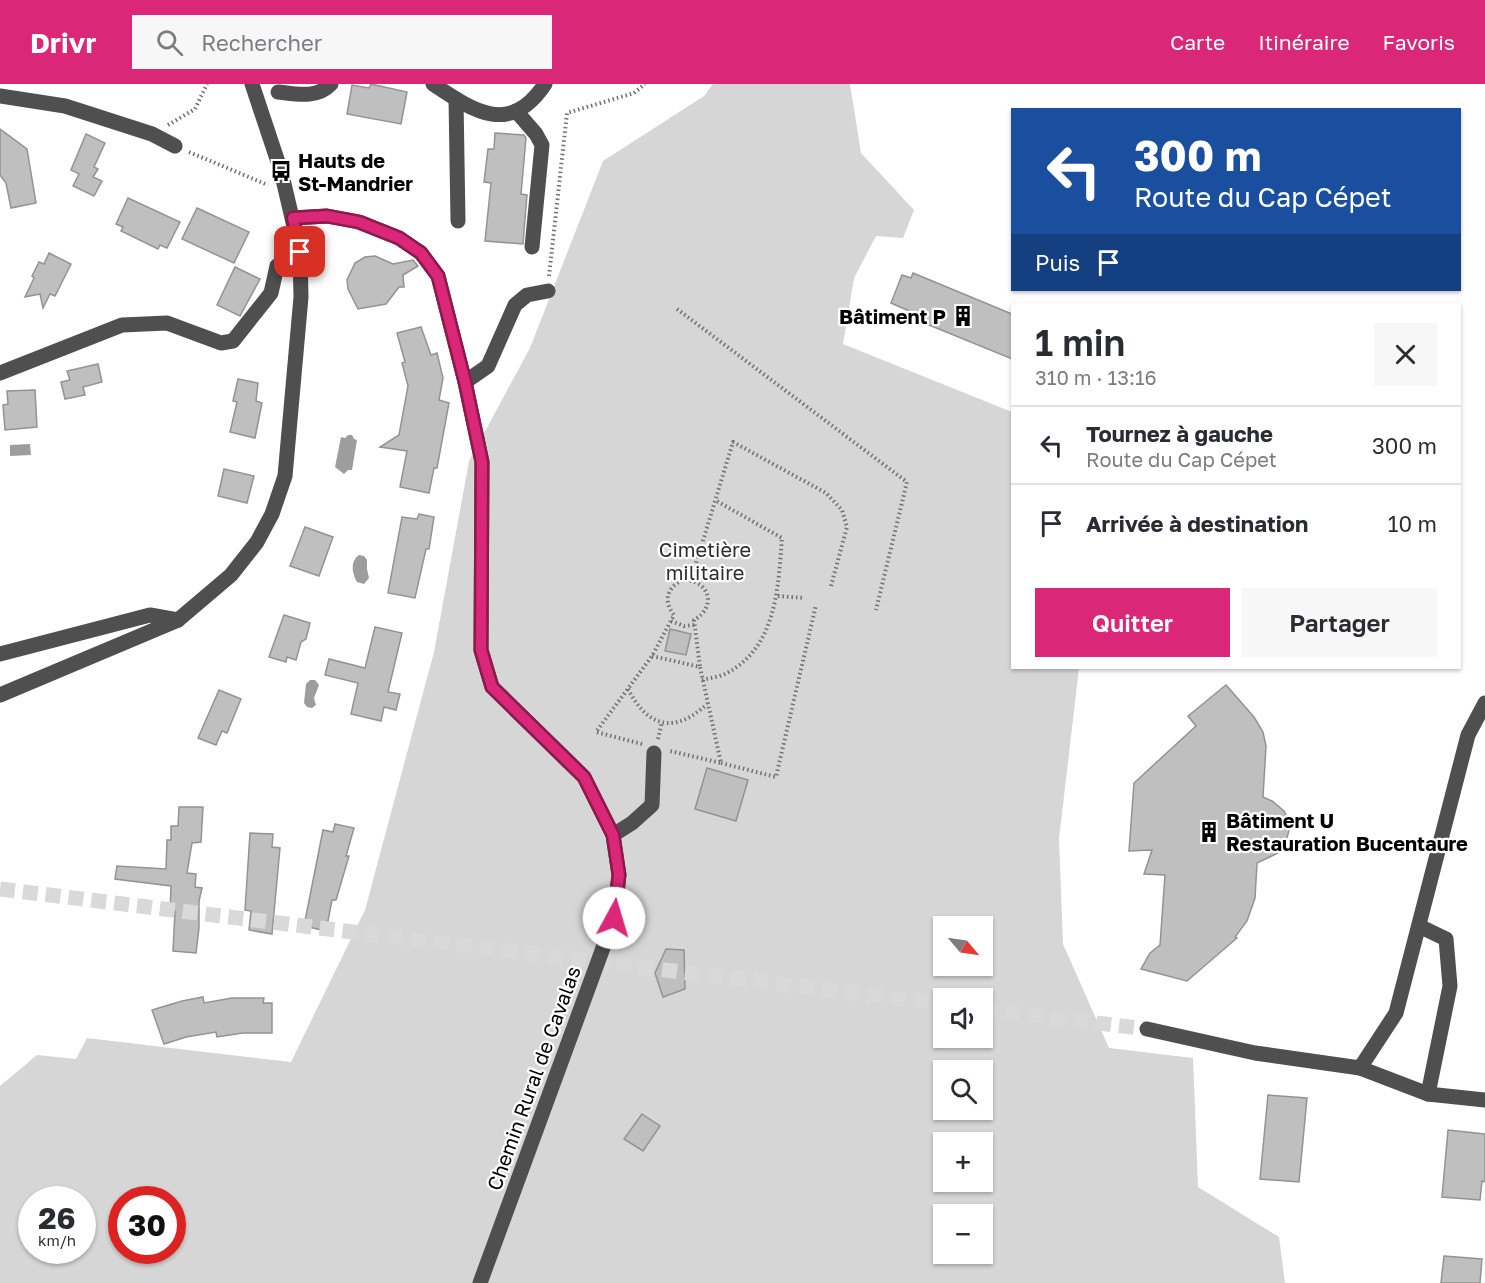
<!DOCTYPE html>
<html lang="fr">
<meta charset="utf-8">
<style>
body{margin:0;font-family:"Golos Text",sans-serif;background:#f7f7f7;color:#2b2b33;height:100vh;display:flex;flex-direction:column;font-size:22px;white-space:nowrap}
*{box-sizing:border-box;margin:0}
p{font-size:20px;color:#7c7c81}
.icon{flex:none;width:33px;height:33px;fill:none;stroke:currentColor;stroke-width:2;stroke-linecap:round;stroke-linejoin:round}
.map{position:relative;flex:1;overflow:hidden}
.details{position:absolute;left:1011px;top:219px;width:450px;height:366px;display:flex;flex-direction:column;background:#fff;border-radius:0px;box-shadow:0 2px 4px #0004}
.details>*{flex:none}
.top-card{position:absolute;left:1011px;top:24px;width:450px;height:183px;border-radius:0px;box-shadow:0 2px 4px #0004;background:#1a4fa0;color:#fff;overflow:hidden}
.needle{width:39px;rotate:119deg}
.controls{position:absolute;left:933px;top:832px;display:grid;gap:12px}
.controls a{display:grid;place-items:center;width:60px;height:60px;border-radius:0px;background:#fff;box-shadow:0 2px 4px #0004;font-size:30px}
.speed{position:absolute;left:18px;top:1102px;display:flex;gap:12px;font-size:30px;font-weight:700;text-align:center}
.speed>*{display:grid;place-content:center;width:78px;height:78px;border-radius:50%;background:#fff;box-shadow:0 2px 4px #0004;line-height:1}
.speed small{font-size:15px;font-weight:400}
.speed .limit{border:9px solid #d22;background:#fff;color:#111}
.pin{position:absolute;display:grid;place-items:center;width:51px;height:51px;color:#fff;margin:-26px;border-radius:12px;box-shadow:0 3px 9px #0006}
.me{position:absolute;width:66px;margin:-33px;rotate:6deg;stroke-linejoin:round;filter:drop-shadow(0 0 4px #0008)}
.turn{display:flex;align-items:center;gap:21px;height:126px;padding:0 24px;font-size:27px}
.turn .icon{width:78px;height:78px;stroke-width:2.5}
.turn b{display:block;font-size:42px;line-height:51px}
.then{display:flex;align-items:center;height:57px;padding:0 24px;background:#0003;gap:12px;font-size:22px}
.round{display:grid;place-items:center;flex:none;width:63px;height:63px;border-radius:0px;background:#f7f7f7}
.summary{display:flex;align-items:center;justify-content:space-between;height:102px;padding:0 24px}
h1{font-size:36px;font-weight:600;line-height:45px}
.cta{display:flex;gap:12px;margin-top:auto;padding:12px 24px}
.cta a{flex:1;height:69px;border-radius:0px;background:#db2777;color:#fff;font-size:24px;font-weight:600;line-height:69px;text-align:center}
.cta a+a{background:#f7f7f7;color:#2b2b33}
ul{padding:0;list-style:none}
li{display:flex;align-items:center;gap:18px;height:78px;padding:0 24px;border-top:2px solid #e1e1e2}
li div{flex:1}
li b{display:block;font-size:22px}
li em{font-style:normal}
header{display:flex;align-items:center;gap:36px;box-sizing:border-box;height:84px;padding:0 30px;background:#db2777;color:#fff}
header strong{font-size:28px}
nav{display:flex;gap:33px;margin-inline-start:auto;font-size:21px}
.search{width:420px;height:54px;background:#f7f7f7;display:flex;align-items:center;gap:15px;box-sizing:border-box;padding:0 21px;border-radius:0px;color:#7c7c81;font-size:22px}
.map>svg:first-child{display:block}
</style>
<header>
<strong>Drivr</strong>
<div class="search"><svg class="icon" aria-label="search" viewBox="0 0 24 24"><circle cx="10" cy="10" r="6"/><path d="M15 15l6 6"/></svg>Rechercher</div>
<nav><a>Carte</a><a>Itinéraire</a><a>Favoris</a></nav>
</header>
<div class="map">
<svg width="1485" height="1199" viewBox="0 0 1485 1199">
<rect width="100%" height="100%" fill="#fff"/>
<path fill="#d6d6d6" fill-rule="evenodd" d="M713 0H850L861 69 914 126 903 154 876 152 854 194 843 260 1012 328V584H1079L1059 755 1063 860 1109 964 1193 974 1198 1103 1279 1153 1285 1199H0V1002L37 971 76 975 87 954 291 978 365 826 434 568 469 377 530 264 603 77 704 12ZM944 843H982V882H944ZM944 915H982V954H944ZM944 987H982V1026H944ZM944 1059H982V1098H944ZM32 1116H82V1167H32ZM122 1116H172V1167H122ZM944 1131H982V1170H944Z"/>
<g fill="#9d9d9d">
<path d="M348 351H352L354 355 357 356 352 386H348L344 390 335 383 341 353 345 354Z"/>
<path d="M30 360 31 371 10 372V361Z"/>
<path d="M359 471 364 472 367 476V485L369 494 364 500 357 498C352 489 350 477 359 471Z"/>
<path d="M310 596H315L319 601 314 614 316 621 312 624 307 623 304 619 306 600Z"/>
</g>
<g fill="#bfbfbf" stroke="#939393" stroke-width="1.5">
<path d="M371 0 407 8 401 40 347 30 352 1 369 4Z"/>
<path d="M0 45 27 65 36 119 11 124 6 99 0 91Z"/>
<path d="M495 49 524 51 526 54 521 110 527 111 523 160 485 157 491 99 484 98 488 65H494Z"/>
<path d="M86 50 105 59 94 83 98 85 93 93 102 97 94 112 73 102 79 90 71 86Z"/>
<path d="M128 114 180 138 167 164 160 161 158 165 121 147 123 143 116 140Z"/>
<path d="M197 124 249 148 234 179 182 155Z"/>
<path d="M49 169 71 180 55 212 50 210 43 224 40 210 25 213 34 194 32 192 39 178 44 180Z"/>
<path d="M375 172 393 180 413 176 418 182 403 191 404 203H399L386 220 358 225 348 205 347 196 355 179 365 173Z"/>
<path d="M235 183 260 195 240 232 217 221Z"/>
<path d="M913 189 1012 230V275L912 234 914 229 891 219 902 191 911 194Z"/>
<path d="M421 243 431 271 437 269 443 294 439 316 449 319 437 384H434L429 409 400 403 407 367 380 363 399 351 408 302 402 279 405 278 397 249Z"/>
<path d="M98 280 102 298 83 303 85 311 65 315 61 298 70 296 67 287Z"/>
<path d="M238 295 258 299 256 317 262 319 255 354 230 348 237 318 233 317Z"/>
<path d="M35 306 37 343 5 346 3 321 8 320 7 307Z"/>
<path d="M224 385 254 392 247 419 218 412Z"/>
<path d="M419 430 434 433 429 465H426L415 514 388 509 402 433 417 435Z"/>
<path d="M305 443 333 453 319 492 290 482Z"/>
<path d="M284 531 310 539 306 555 301 558 296 576 287 573 286 578 269 573Z"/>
<path d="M375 543 402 549 388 608 400 610 396 626 384 623 381 637 351 630 358 599 325 591 329 575 365 584Z"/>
<path d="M670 545 691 550 686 571 665 567Z"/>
<path d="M1226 601 1254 633 1263 648 1266 662 1263 713 1272 717 1284 727 1288 735 1289 747 1285 760 1278 769 1257 779 1255 814 1247 837 1235 853 1237 854 1187 897 1141 885 1150 869 1160 861 1165 791 1144 790 1152 766 1129 767 1134 699 1196 642 1188 632Z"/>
<path d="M219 606 241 615 227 649 222 647 216 661 198 654Z"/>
<path d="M707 684 748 696 736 737 695 725Z"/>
<path d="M179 723H203L201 758 192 759 187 789 196 790 195 803 202 804 199 817V844L196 869 173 867 175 828H170L171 802 115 795 117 782 166 785 167 756H171V742H178Z"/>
<path d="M335 740 354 744 346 772H349L336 816H332L326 847 304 842 323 746 333 748Z"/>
<path d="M250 749 273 750 272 763 280 764 272 850 249 846 251 827 245 826Z"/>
<path d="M666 865 684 866 685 905 663 913 655 889Z"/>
<path d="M203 913 204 919 232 914H264L263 919H272V949H243L217 953 216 948 186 953 164 960 152 926 182 917Z"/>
<path d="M1268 1011 1307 1014 1299 1098 1260 1095Z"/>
<path d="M642 1030 660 1042 643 1067 624 1055Z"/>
<path d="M1448 1046 1485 1050V1098L1482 1097 1480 1116 1442 1113Z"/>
<path d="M1444 1172 1482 1175 1480 1199H1441Z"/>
</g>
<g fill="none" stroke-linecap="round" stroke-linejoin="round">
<g stroke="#d9d9d9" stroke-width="15" stroke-dasharray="15 8" stroke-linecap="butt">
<path d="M0 805 944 920"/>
<path d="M982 925 1147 945"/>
</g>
<g stroke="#717171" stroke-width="4" stroke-dasharray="1.5 3" stroke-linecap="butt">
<path d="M168 41 195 25 207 0"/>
<path d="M189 68 268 101"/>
<path d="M549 192 567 29 634 9 645 0"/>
<path d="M677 225 907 398 876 526"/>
<path d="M691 496 733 358 826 409 842 426 847 443 831 502"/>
<path d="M778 512 804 514"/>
<path d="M671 537 684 542 694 541"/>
<path d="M652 572 700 583 721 679 670 667"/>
<path d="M702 596C710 594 718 593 725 590 777 564 778 504 782 454L715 416"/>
<path d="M628 605C648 644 675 650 707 620"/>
<path d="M658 655 662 638"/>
<path d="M642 660 596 648 652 572 674 531C663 517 667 503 683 496 710 496 717 523 694 536L700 583"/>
<path d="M721 679 776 693 816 521"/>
</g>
<g stroke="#4f4f4f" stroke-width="15">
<path d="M433 0C475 28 510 52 545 0"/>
<path d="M278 8C296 10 317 15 331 0"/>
<path d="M0 12 65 22 152 50 175 62"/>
<path d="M456 15 458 137"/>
<path d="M516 27 536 50 542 61 532 163"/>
<path d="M293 134 327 132 359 138 399 154 421 169 438 192 465 298 482 378 481 566 492 603 584 693 613 751 619 791 614 834 480 1199"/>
<path d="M0 289 122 241 167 239 221 259 233 257 271 209 277 182 300 168"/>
<path d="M465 298 488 282 515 221 527 211 548 207"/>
<path d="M0 570 150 531 178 536"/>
<path d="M0 611 178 536 231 491 257 458 272 430 285 392 301 213 300 168 281 87 252 0"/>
<path d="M613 751 632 739 652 721 654 669"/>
<path d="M1419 842 1446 855 1450 902 1428 1010 1485 1016"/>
<path d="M1147 945 1255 969 1360 984 1396 929 1468 651 1485 619"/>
<path d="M1360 984 1428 1010"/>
</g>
</g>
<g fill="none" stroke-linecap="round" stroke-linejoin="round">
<defs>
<path id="route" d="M300 168 293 134 327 132 359 138 399 154 421 169 438 192 465 298 482 378 481 566 492 603 584 693 613 751 619 791 614 834"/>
</defs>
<use href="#route" stroke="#8e194d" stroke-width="15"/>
<use href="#route" stroke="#db2777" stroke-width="10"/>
</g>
<defs>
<symbol id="bus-bare" viewBox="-9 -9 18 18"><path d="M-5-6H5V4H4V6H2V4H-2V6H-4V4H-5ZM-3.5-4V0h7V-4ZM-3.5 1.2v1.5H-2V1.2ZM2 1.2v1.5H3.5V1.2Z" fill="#000" stroke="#fff" stroke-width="2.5" paint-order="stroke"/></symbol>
<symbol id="building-bare" viewBox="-9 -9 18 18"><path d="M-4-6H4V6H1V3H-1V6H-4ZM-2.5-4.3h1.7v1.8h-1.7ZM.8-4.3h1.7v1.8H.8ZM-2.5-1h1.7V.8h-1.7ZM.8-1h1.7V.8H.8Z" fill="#000" stroke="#fff" stroke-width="2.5" paint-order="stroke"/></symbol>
</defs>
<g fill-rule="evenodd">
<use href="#bus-bare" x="266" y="72" width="30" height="30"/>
<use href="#building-bare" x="948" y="217" width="30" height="30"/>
<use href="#building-bare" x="1194" y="733" width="30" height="30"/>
</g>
<g text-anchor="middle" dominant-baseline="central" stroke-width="4.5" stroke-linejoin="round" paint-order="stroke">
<g font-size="20" font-weight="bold" fill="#000" stroke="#fff" text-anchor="start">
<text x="298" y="76">Hauts de<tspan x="298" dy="23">St-Mandrier</tspan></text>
<text x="946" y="232" text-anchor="end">Bâtiment P</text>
<text x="1226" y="736">Bâtiment U<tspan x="1226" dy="23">Restauration Bucentaure</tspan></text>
</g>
<g font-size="20" fill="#2d2d2d" stroke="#fff">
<text x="705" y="465">Cimetière<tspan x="705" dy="23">militaire</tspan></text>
</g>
<g font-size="20" fill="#000" stroke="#fff">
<text transform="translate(533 994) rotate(-70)">Chemin Rural de Cavalas</text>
</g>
</g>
</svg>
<div class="controls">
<a><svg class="needle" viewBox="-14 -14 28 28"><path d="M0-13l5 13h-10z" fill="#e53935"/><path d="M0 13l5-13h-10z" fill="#7c7c81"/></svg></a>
<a><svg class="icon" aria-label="sound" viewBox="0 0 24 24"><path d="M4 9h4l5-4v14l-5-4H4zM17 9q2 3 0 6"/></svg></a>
<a><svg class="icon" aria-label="search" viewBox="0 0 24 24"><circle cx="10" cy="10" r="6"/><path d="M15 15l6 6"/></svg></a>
<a>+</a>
<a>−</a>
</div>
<div class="speed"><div>26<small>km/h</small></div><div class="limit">30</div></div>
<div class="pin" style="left:300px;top:168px;background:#d93025"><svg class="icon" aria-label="arrive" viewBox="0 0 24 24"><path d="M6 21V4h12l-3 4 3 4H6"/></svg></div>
<svg class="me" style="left:614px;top:834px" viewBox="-20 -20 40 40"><circle r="19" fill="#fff"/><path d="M0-13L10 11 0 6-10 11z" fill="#db2777"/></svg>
<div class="top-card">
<div class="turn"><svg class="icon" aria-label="left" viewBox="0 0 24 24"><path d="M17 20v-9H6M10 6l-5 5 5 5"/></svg><div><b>300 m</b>Route du Cap Cépet</div></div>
<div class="then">Puis<svg class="icon" aria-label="arrive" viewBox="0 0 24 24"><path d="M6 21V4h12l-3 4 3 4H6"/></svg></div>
</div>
<section class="details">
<div class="summary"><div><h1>1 min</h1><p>310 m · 13:16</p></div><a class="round"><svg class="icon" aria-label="close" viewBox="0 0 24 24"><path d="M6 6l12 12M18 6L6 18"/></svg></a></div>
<ul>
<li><svg class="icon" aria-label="left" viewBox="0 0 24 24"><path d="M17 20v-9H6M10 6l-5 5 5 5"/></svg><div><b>Tournez à gauche</b><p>Route du Cap Cépet</p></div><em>300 m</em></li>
<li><svg class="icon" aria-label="arrive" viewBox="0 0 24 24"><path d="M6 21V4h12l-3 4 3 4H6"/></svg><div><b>Arrivée à destination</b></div><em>10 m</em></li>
</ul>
<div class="cta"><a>Quitter</a><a>Partager</a></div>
</section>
</div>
